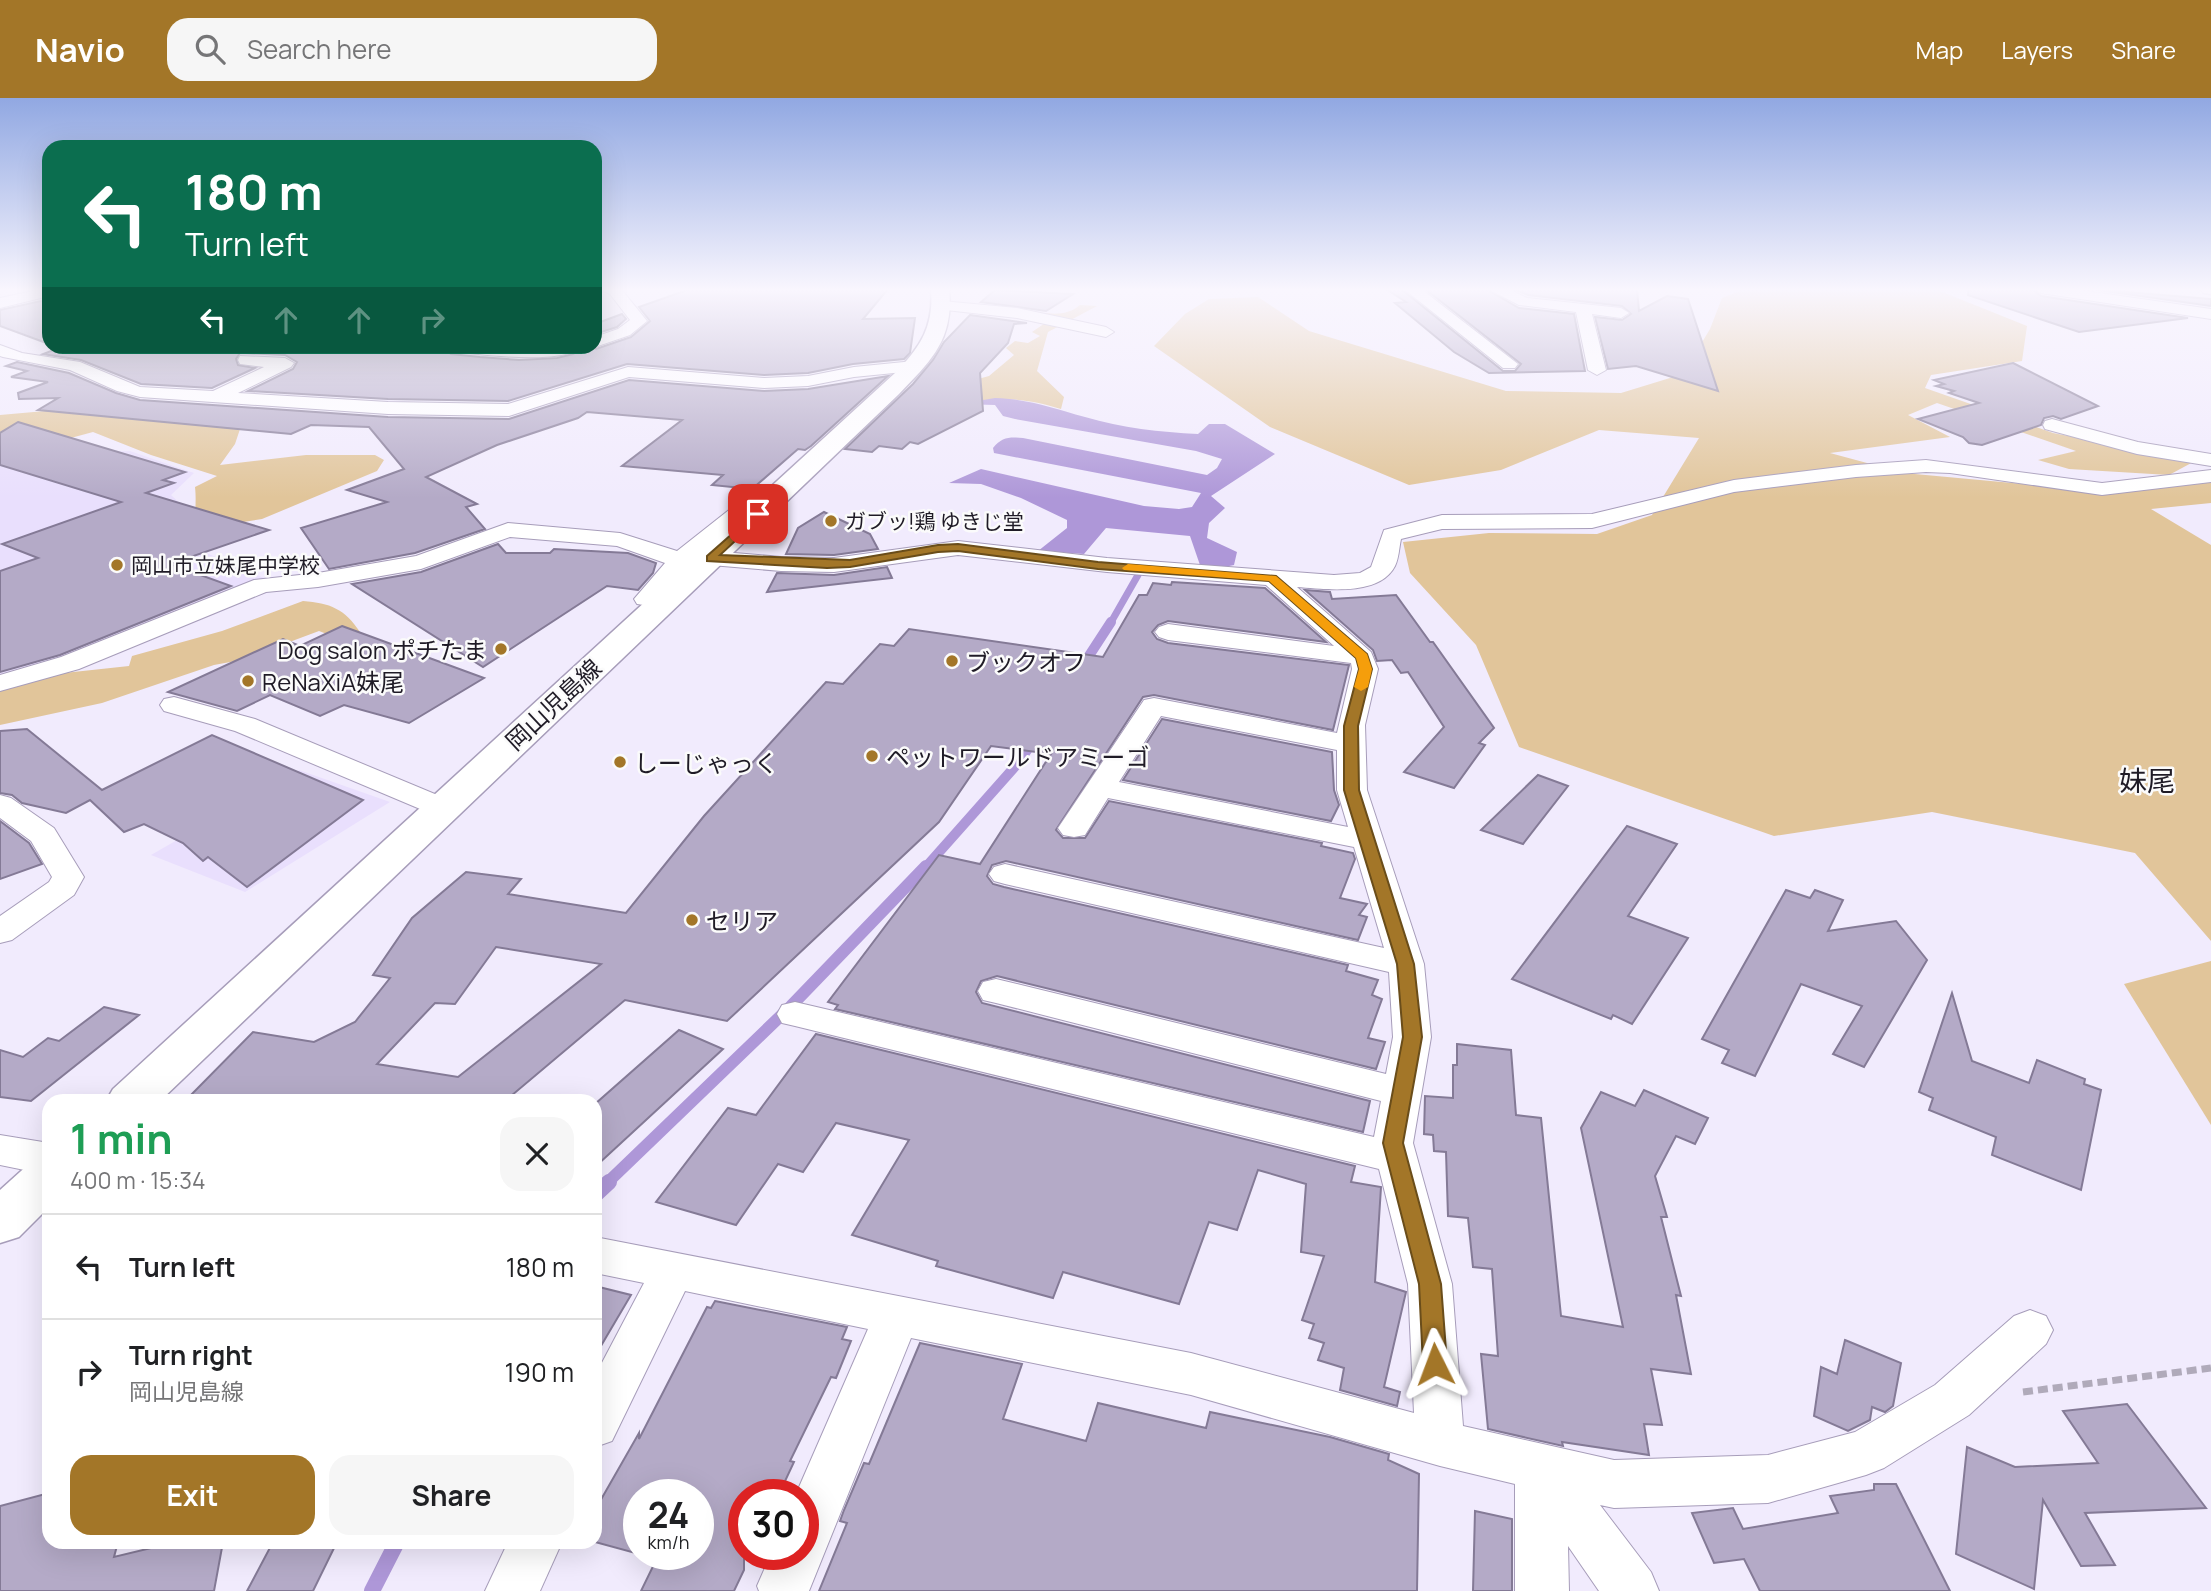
<!DOCTYPE html>
<meta charset="utf-8">
<style>
body{margin:0;font-family:Manrope,"Noto Sans JP",sans-serif;background:#f6f6f6;color:#202124;height:100vh;display:flex;flex-direction:column;font-size:26px;white-space:nowrap}
*{box-sizing:border-box;margin:0}
p{font-size:23px;color:#757577}
.icon{flex:none;width:38px;height:38px;fill:none;stroke:currentColor;stroke-width:2;stroke-linecap:round;stroke-linejoin:round}
.map{position:relative;flex:1;overflow:hidden}
.drawer{position:absolute;left:42px;top:996px;width:560px;height:455px;display:flex;flex-direction:column;background:#fff;border-radius:21px;box-shadow:0 7px 28px #0002}
.drawer>*{flex:none}
.hud{position:absolute;left:42px;top:42px;width:560px;height:214px;border-radius:21px;box-shadow:0 7px 28px #0002;background:#0b6e4f;color:#fff;overflow:hidden}
.speed{position:absolute;left:623px;top:1381px;display:flex;gap:14px;font-size:35px;font-weight:700;text-align:center}
.speed>*{display:grid;place-content:center;width:91px;height:91px;border-radius:50%;background:#fff;box-shadow:0 7px 28px #0002;line-height:1}
.speed small{font-size:18px;font-weight:400}
.speed .limit{border:10px solid #d22;background:#fff;color:#111}
.pin{position:absolute;display:grid;place-items:center;width:60px;height:60px;color:#fff;margin:-30px;border-radius:14px;box-shadow:0 4px 10px #0006}
.me{position:absolute;width:77px;margin:-38px;rotate:357deg;stroke-linejoin:round;filter:drop-shadow(0 0 5px #0008)}
.turn{display:flex;align-items:center;gap:24px;height:147px;padding:0 28px;font-size:32px}
.turn .icon{width:91px;height:91px;stroke-width:2.5}
.turn b{display:block;font-size:49px;line-height:60px}
.lanes{display:flex;align-items:center;height:66px;padding:0 28px;background:#0003;justify-content:center;gap:35px;direction:ltr}
.lanes .off{opacity:.35}
.round{display:grid;place-items:center;flex:none;width:74px;height:74px;border-radius:21px;background:#f6f6f6}
.summary{display:flex;align-items:center;justify-content:space-between;height:119px;padding:0 28px}
h1{font-size:42px;font-weight:700;line-height:52px;color:#1e9e55}
.primary-button{display:flex;gap:14px;margin-top:auto;padding:14px 28px}
.primary-button a{flex:1;height:80px;border-radius:21px;background:#a37628;color:#fff;font-size:28px;font-weight:700;line-height:80px;text-align:center}
.primary-button a+a{background:#f6f6f6;color:#202124}
ul{padding:0;list-style:none}
li{display:flex;align-items:center;gap:21px;height:105px;padding:0 28px;border-top:2px solid #e0e0e0}
li div{flex:1}
li b{display:block;font-size:26px}
li em{font-style:normal}
header{display:flex;align-items:center;gap:42px;box-sizing:border-box;height:98px;padding:0 35px;background:#a37628;color:#fff}
header strong{font-size:33px}
nav{display:flex;gap:38px;margin-inline-start:auto;font-size:24px}
.search{width:490px;height:63px;background:#f6f6f6;display:flex;align-items:center;gap:18px;box-sizing:border-box;padding:0 24px;border-radius:21px;color:#757577;font-size:26px}
.map>svg:first-child{display:block}
</style>
<header>
<strong>Navio</strong>
<div class="search"><svg class="icon" aria-label="search" viewBox="0 0 24 24"><circle cx="10" cy="10" r="6"/><path d="M15 15l6 6"/></svg>Search here</div>
<nav><a>Map</a><a>Layers</a><a>Share</a></nav>
</header>
<div class="map">
<svg width="2211" height="1493" viewBox="0 0 2211 1493">
<rect width="100%" height="100%" fill="#f1ebfd"/>
<g fill="#e9dffd">
<path d="M130 353 194 375 171 397 191 416 204 454 264 480 260 484 156 528 0 581V357Z"/>
<path d="M299 672 390 704 245 794 151 757Z"/>
</g>
<g fill="#e1c59a">
<path d="M1744 191H1935L2027 228 2022 263 1931 277 1925 290 2053 335 2195 363 2169 377 2069 371 2038 362 2076 353 1937 305 1908 317 1950 339 1830 355 1904 375 2055 389 2211 384V405L2151 411 2211 447V843L2135 755 1932 714 1774 738 1519 649 1476 547 1410 475 1403 444 1489 435 1597 436 1652 417 1699 340 1599 332 1501 372 1409 387 1270 329 1154 248 1185 216 1209 201 1258 199 1309 233 1506 293 1621 295 1683 276 1710 231 1722 200Z"/>
<path d="M1080 207 1097 208 1048 234 1037 273 1064 299 1061 311C1023 299 999 299 960 306L978 281 989 278 1014 257 1006 250 1015 243 1028 245 1040 238 1032 234 1051 221 1028 213C1047 215 1065 220 1080 207Z"/>
<path d="M79 310 243 322 235 346 220 367 306 357H375L384 362 377 373 262 421 199 431C193 413 197 407 195 389L217 378 151 357 93 334 0 359V317Z"/>
<path d="M303 503C330 505 345 511 360 534L332 538 319 533 241 562 214 567 102 605 0 627V589L55 576 129 568 132 558 222 533Z"/>
<path d="M2211 863V1027L2124 886Z"/>
</g>
<path fill="#ae97d8" d="M995 300C1029 301 1052 310 1085 319 1122 330 1160 334 1198 336L1209 326H1225L1275 356 1211 398 1225 410 1209 425 1207 440 1237 454 1234 467 1215 471 1201 470 1190 438 1106 430 1084 456 1038 453 1067 430V422L1021 400 981 386 949 385 981 371 1144 408 1179 411 1192 409 1201 395 994 355 993 350C1002 339 1009 339 1023 340L1207 377 1217 370 1222 361 1196 353 1015 321 1003 318 995 307 960 306Z"/>
<g fill="none" stroke-linecap="round" stroke-linejoin="round">
<path stroke="#ae97d8" stroke-width="7" d="M1110 526 1138 477"/>
<g stroke="#ae97d8" stroke-width="10">
<path d="M1083 567 1111 524"/>
<path d="M925 770 1019 664 1034 642"/>
</g>
<path stroke="#ae97d8" stroke-width="12" d="M607 1085 791 908 926 768"/>
<g stroke="#ae97d8" stroke-width="16">
<path d="M595 1097 609 1084"/>
<path d="M372 1493 397 1444"/>
</g>
</g>
<g fill="#b4aac7" stroke="#847a96" stroke-width="2" fill-rule="evenodd">
<path d="M690 191H888L863 221 915 220 910 255 904 261 853 266 808 275 764 277 627 266 508 303 388 301 248 293 293 271 297 264 285 257 240 255 236 261 238 267 255 270 212 290 141 286 81 262 43 256 64 248H311L397 252V248H440L451 256 480 259 519 262 557 260 573 256 586 248 596 251 631 239 650 223 639 209Z"/>
<path d="M1386 191H1401L1503 273H1515L1521 266 1425 191H1486L1519 210 1574 216 1585 273 1489 275 1454 254 1395 205 1406 204Z"/>
<path d="M1514 191H1637L1639 213 1667 198 1688 201 1718 293 1636 268 1608 271 1595 219 1622 222 1631 216 1622 208 1528 197Z"/>
<path d="M1968 191H2032L2041 198 2188 220 2079 234 1968 197Z"/>
<path d="M2091 191 2211 201V208Z"/>
<path d="M995 192 1073 196 1046 213 981 204Z"/>
<path d="M41 203 49 206V246L0 228V212Z"/>
<path d="M622 216 626 221 617 229 595 236V226Z"/>
<path d="M970 217 1027 225 1014 226 1008 245 980 275 983 313 918 346 910 344 902 351 879 348 872 354 845 351 913 286 933 262 944 244Z"/>
<path d="M17 264 69 275 116 295 140 302 388 319 509 321 629 282 764 293 808 291 888 278 811 348 805 352 798 351 752 391 712 387 723 377 622 368 682 322 587 314 578 320 497 347 426 379 477 406 466 409 485 431 415 455 329 471 301 430 387 404 347 392 404 371 369 329 311 327 291 336 38 312 58 300 19 301 18 295 48 284 11 279 27 273 6 268Z"/>
<path d="M2013 265 2098 308 2061 321 2053 318 2044 320 2041 327 1982 347 1969 345 1963 339 1918 321 1979 305 1949 295 1954 293 1936 288 1944 286 1934 282Z"/>
<path d="M18 324 185 374 163 382 174 385 146 395 269 432 170 466 231 488 60 557 0 574V473L38 460 2 446 121 404 0 367V335Z"/>
<path d="M824 414 870 436 878 451 834 457 786 456 798 430Z"/>
<path d="M498 446 506 455H550L554 451 628 455 656 465 653 475 638 492 607 488 483 569 352 486 421 474Z"/>
<path d="M887 469 892 480 767 494 777 475 834 477Z"/>
<path d="M1172 484 1265 490 1326 544 1168 523 1158 527 1152 534 1157 541 1168 545 1349 567 1333 632 1154 597 1143 599 1056 732 1063 740H1085L1109 703 1322 745 1321 748 1353 755 1355 761 1340 800 1367 806 1359 817 1367 819 1358 842 1006 763 992 767 987 778 993 786 1004 789 1348 867 1346 873 1378 882 1372 897 1382 901 1368 940 1385 944 1376 971 997 878 981 883 976 894 982 905 1370 1003 1363 1034 835 911 838 907 828 904 939 757 980 766 1051 656 991 648 939 724 727 923 625 902 505 1003H185L253 934 314 944 355 924 390 880 373 877 412 820 466 774 521 781 508 796 626 815 704 718 826 584 843 586 880 546 894 548 909 531 1103 559 1139 497H1147L1153 485 1171 487ZM496 849 601 866 458 979 377 966 435 905 455 906Z"/>
<path d="M1305 492 1330 494 1332 501 1396 497 1430 544H1433L1494 630 1479 645 1485 647 1454 690 1404 674 1444 629 1408 574 1401 575 1392 562 1377 563 1373 552Z"/>
<path d="M342 528 484 580 409 625 344 607 320 618 270 597 237 613 168 594 283 541 300 548Z"/>
<path d="M1162 621 1332 654 1334 692 1339 707 1331 723 1123 682Z"/>
<path d="M27 631 102 692 212 637 363 702 247 789 208 759 203 763 183 745 144 726 124 734 90 702 66 715 22 705 12 697 0 695V633Z"/>
<path d="M1538 677 1568 688 1523 746 1481 732Z"/>
<path d="M0 723 29 745 42 766 0 781Z"/>
<path d="M1627 728 1677 746 1628 818 1688 840 1632 926 1613 917 1611 921 1512 881Z"/>
<path d="M1786 792 1810 800 1815 792 1843 802 1828 833 1896 823 1927 862 1864 969 1833 956 1862 908 1801 886 1755 978 1722 965 1729 952 1702 941Z"/>
<path d="M1952 895 1972 963 2029 985 2037 962 2085 981 2084 986 2101 992 2081 1092 1992 1057 1996 1039 1929 1012 1933 1000 1919 994Z"/>
<path d="M104 909 139 917 31 1003 0 999V952L23 959 48 940 59 943Z"/>
<path d="M679 932 723 951 595 1069V1006Z"/>
<path d="M816 936 1355 1068 1351 1084 1381 1089 1375 1184 1406 1194 1384 1289 1400 1294 1397 1308 1340 1292 1344 1270 1318 1262 1324 1245 1309 1240 1314 1226 1302 1222 1324 1158 1301 1154 1306 1086 1258 1072 1237 1132 1209 1124 1179 1206 1063 1174 1053 1200 936 1168 938 1163 852 1137 909 1042 836 1025 803 1074 778 1066 736 1127 656 1104 728 1010 756 1017Z"/>
<path d="M1457 946 1511 952 1516 1017 1541 1020 1561 1218 1623 1229 1581 1030 1601 994 1635 1008 1644 992 1708 1020 1695 1046 1676 1038 1655 1078 1667 1119H1661L1681 1198 1676 1197 1691 1276 1651 1271 1662 1327 1644 1326 1649 1357 1562 1344 1563 1348 1488 1331 1481 1256 1498 1258 1492 1171 1473 1169 1468 1120 1448 1118 1446 1054 1434 1053 1433 1037 1424 1036 1425 998 1453 1000V967H1457Z"/>
<path d="M595 1188 631 1197 595 1258Z"/>
<path d="M715 1203 847 1229 842 1241 851 1243 836 1280 831 1279 790 1363 794 1364 779 1396H744V1472L734 1493H641L659 1456H698V1396H639V1456L595 1444V1412L639 1335V1341L707 1209 711 1210Z"/>
<path d="M1845 1242 1901 1265 1893 1308 1885 1314 1872 1309 1870 1322 1848 1333 1814 1318 1821 1269 1837 1276Z"/>
<path d="M920 1245 1022 1266 1003 1321 1086 1343 1098 1305 1206 1330 1210 1314 1330 1339 1389 1356 1388 1362 1419 1376 1417 1493H819L847 1425 840 1423 844 1412 864 1365 869 1366Z"/>
<path d="M2127 1306 2206 1410 2085 1415 2115 1467 2081 1468 2043 1402 2034 1491 1956 1456 1967 1349 2015 1369 2098 1365 2063 1313Z"/>
<path d="M1874 1386H1896L1950 1493H1760L1744 1461 1714 1465 1692 1415 1733 1410 1743 1431 1838 1415 1830 1398 1874 1392Z"/>
<path d="M49 1395V1444H118L114 1459 176 1444H223L214 1493H0V1408Z"/>
<path d="M1475 1413 1512 1421V1493H1473Z"/>
<path d="M273 1444H337L313 1493H247Z"/>
</g>
<g fill="none" stroke-linecap="round" stroke-linejoin="round">
<defs>
<g id="minor">
<path d="M42 191H49V198L0 210V200Z"/>
<path d="M599 191H621L647 223 630 237 595 249V239L618 231 630 222 610 196Z"/>
<path d="M1404 191H1421L1518 266 1515 270H1503Z"/>
<path d="M1488 191H1508L1527 200 1621 210 1629 215 1621 220 1592 216 1606 272 1597 277 1588 272 1576 214 1519 207Z"/>
<path d="M2034 191H2072L2211 211V221L2041 195Z"/>
<path d="M942 203 1017 210 1106 229 1114 234 1106 239 1017 220 937 211 934 208Z"/>
<path d="M0 247 22 255 80 264 140 289 213 293 264 269 240 266 238 262 240 258 285 260 294 265 291 269 238 295 388 304 508 306 628 269 764 280 808 278 854 269 914 263 923 268 914 273 854 279 808 288 764 290 629 279 509 318 388 316 140 299 117 293 70 272 3 259 0 258Z"/>
<path d="M443 248 528 251 583 248C561 268 480 256 451 253Z"/>
<path d="M2052 321 2138 344 2211 356V368L2137 356 2045 331 2043 327 2045 323Z"/>
<path d="M1926 362 2102 385 2211 372V384L2102 397 1950 375 1926 374 1856 379 1734 394 1592 430 1442 431 1401 441C1399 450 1399 460 1395 468 1379 499 1325 491 1297 489L1371 554 1378 571 1365 627 1367 692 1424 866 1431 939 1413 1045 1452 1186 1463 1328 1614 1362 1768 1357 1855 1334 1935 1287 2014 1218 2030 1212 2046 1218 2053 1232 2046 1246 1969 1317 1884 1370 1866 1377 1768 1405 1614 1410 1600 1407 1651 1474 1659 1493H1599L1568 1448 1569 1493H1515V1386L1440 1368 1191 1297 911 1240 809 1493H759L757 1488 771 1456H803V1396H796L868 1231 685 1193 612 1343 595 1349V1278L644 1185 595 1175V1139L1191 1255 1414 1315 1408 1186 1379 1071 795 928 782 925 777 916 782 907 795 904 1374 1039 1381 1003 996 905 983 902 978 893 983 884 996 881 1386 976 1393 939 1389 874 1005 786 994 783 989 776 994 769 1005 766 1384 850 1354 749 1108 700 1085 737 1074 739 1063 737 1058 730 1144 602 1154 600 1337 635 1352 571 1351 565 1168 542 1159 539 1155 534 1159 529 1168 526 1334 548 1266 487 1107 474 958 457 834 474 781 473 711 467 703 465 700 460 703 455 711 453 781 459 834 460 958 443 1107 460 1334 477 1360 475 1371 469 1384 432 1442 417 1592 416 1734 382 1856 367ZM1161 618 1337 652V692L1348 729 1119 684Z"/>
<path d="M755 395 781 397 785 401 781 405 760 407 688 467 663 496 673 498 676 503 673 508 664 510 637 506 634 501 665 465 617 448 510 439 421 471 318 489 266 494 79 571 0 593V577L61 559 254 482 318 475 416 458 508 425 620 435 677 453 748 397Z"/>
<path d="M174 599 255 621 454 704 458 710 454 716 443 719 432 716 235 633 164 613 160 607 164 601Z"/>
<path d="M0 697 11 700 54 730 84 779 74 797 12 842 0 845V818L49 784 52 779 31 743 0 720Z"/>
<path d="M0 1037 49 1045V1077L0 1067Z"/>
<path d="M508 1444H562L540 1493H485Z"/>
</g>
<g id="primary">
<path d="M931 191H949C954 241 932 262 899 296L160 1003H106L113 991 895 275C921 249 934 228 931 191Z"/>
<path d="M2201 191H2211V196L2204 195Z"/>
<path d="M49 1058V1109L19 1139 0 1145V1092L31 1064Z"/>
</g>
</defs>
<use href="#minor" stroke="#a79dba" stroke-width="2"/>
<use href="#primary" stroke="#a79dba" stroke-width="3"/>
<path stroke="#b0aaba" stroke-width="7" stroke-dasharray="10 5" stroke-linecap="butt" d="M2023 1294 2211 1270"/>
<use href="#minor" fill="#fff" fill-rule="evenodd"/>
<use href="#primary" fill="#fff" fill-rule="evenodd"/>
</g>
<linearGradient id="sky" x2="0" y2="1"><stop stop-color="#91a8e2"/><stop offset="0.48" stop-color="#f9f6fe"/><stop offset="1" stop-color="#f9f6fe" stop-opacity="0"/></linearGradient>
<rect width="2211" height="400" fill="url(#sky)"/>
<path fill="#a37628" stroke="#6a4d1a" stroke-width="2" d="M758 413 763 416 762 418 720 457 850 462 938 447 958 446 1098 464 1276 478 1367 556 1372 571 1358 628 1359 692 1414 866 1422 939 1403 1045 1441 1186 1447 1266 1443 1273 1435 1276 1426 1273 1423 1266 1419 1186 1383 1045 1403 939 1397 866 1344 692V628L1359 571 1356 560 1269 483 1098 471 958 453 938 454 850 469 827 470 707 463V458Z"/>
<path fill="#f59e0b" d="M1128 466 1276 478 1367 556 1372 571 1368 589 1361 593 1354 589 1359 571 1356 560 1269 483 1124 472 1122 470Z"/>
<g fill="#a37628" stroke="#fbfbfb" stroke-width="2.5">
<circle cx="831" cy="423" r="7"/>
<circle cx="117" cy="467" r="7"/>
<circle cx="501" cy="551" r="7"/>
<circle cx="952" cy="563" r="7"/>
<circle cx="248" cy="583" r="7"/>
<circle cx="872" cy="658" r="7"/>
<circle cx="620" cy="664" r="7"/>
<circle cx="692" cy="822" r="7"/>
</g>
<g text-anchor="middle" dominant-baseline="central" stroke-width="5" stroke-linejoin="round" paint-order="stroke">
<g font-size="21" fill="#1f1b26" stroke="#fbfbfb" text-anchor="start">
<text x="845" y="423">ガブッ!鶏 ゆきじ堂</text>
<text x="131" y="467">岡山市立妹尾中学校</text>
</g>
<g font-size="24" fill="#1f1b26" stroke="#fbfbfb" text-anchor="start">
<text x="487" y="551" text-anchor="end">Dog salon ポチたま</text>
<text x="966" y="563">ブックオフ</text>
<text x="262" y="583">ReNaXiA妹尾</text>
<text x="886" y="658">ペットワールドアミーゴ</text>
<text x="634" y="664">しーじゃっく</text>
<text x="706" y="822">セリア</text>
</g>
<g font-size="24" fill="#1f1b26" stroke="#fbfbfb">
<text transform="translate(553 606) rotate(-43)">岡山児島線</text>
</g>
<g font-size="28" fill="#1f1b26" stroke="#fbfbfb">
<text x="2147" y="682">妹尾</text>
</g>
</g>
</svg>
<div class="speed"><div>24<small>km/h</small></div><div class="limit">30</div></div>
<div class="pin" style="left:758px;top:416px;background:#d93025"><svg class="icon" aria-label="arrive" viewBox="0 0 24 24"><path d="M6 21V4h12l-3 4 3 4H6"/></svg></div>
<svg class="me" style="left:1435px;top:1266px" viewBox="-20 -20 40 40"><path d="M0-17L14 15 0 8-14 15z" fill="#a37628" stroke="#fff" stroke-width="4"/></svg>
<div class="hud">
<div class="turn"><svg class="icon" aria-label="left" viewBox="0 0 24 24"><path d="M17 20v-9H6M10 6l-5 5 5 5"/></svg><div><b>180 m</b>Turn left</div></div>
<div class="lanes"><svg class="icon" aria-label="left" viewBox="0 0 24 24"><path d="M17 20v-9H6M10 6l-5 5 5 5"/></svg><svg class="icon off" aria-label="ahead" viewBox="0 0 24 24"><path d="M12 20V5M6 11l6-6 6 6"/></svg><svg class="icon off" aria-label="ahead" viewBox="0 0 24 24"><path d="M12 20V5M6 11l6-6 6 6"/></svg><svg class="icon off" aria-label="right" viewBox="0 0 24 24"><path d="M7 20v-9h11M14 6l5 5-5 5"/></svg></div>
</div>
<section class="drawer">
<div class="summary"><div><h1>1 min</h1><p>400 m · 15:34</p></div><a class="round"><svg class="icon" aria-label="close" viewBox="0 0 24 24"><path d="M6 6l12 12M18 6L6 18"/></svg></a></div>
<ul>
<li><svg class="icon" aria-label="left" viewBox="0 0 24 24"><path d="M17 20v-9H6M10 6l-5 5 5 5"/></svg><div><b>Turn left</b></div><em>180 m</em></li>
<li><svg class="icon" aria-label="right" viewBox="0 0 24 24"><path d="M7 20v-9h11M14 6l5 5-5 5"/></svg><div><b>Turn right</b><p>岡山児島線</p></div><em>190 m</em></li>
</ul>
<div class="primary-button"><a>Exit</a><a>Share</a></div>
</section>
</div>
